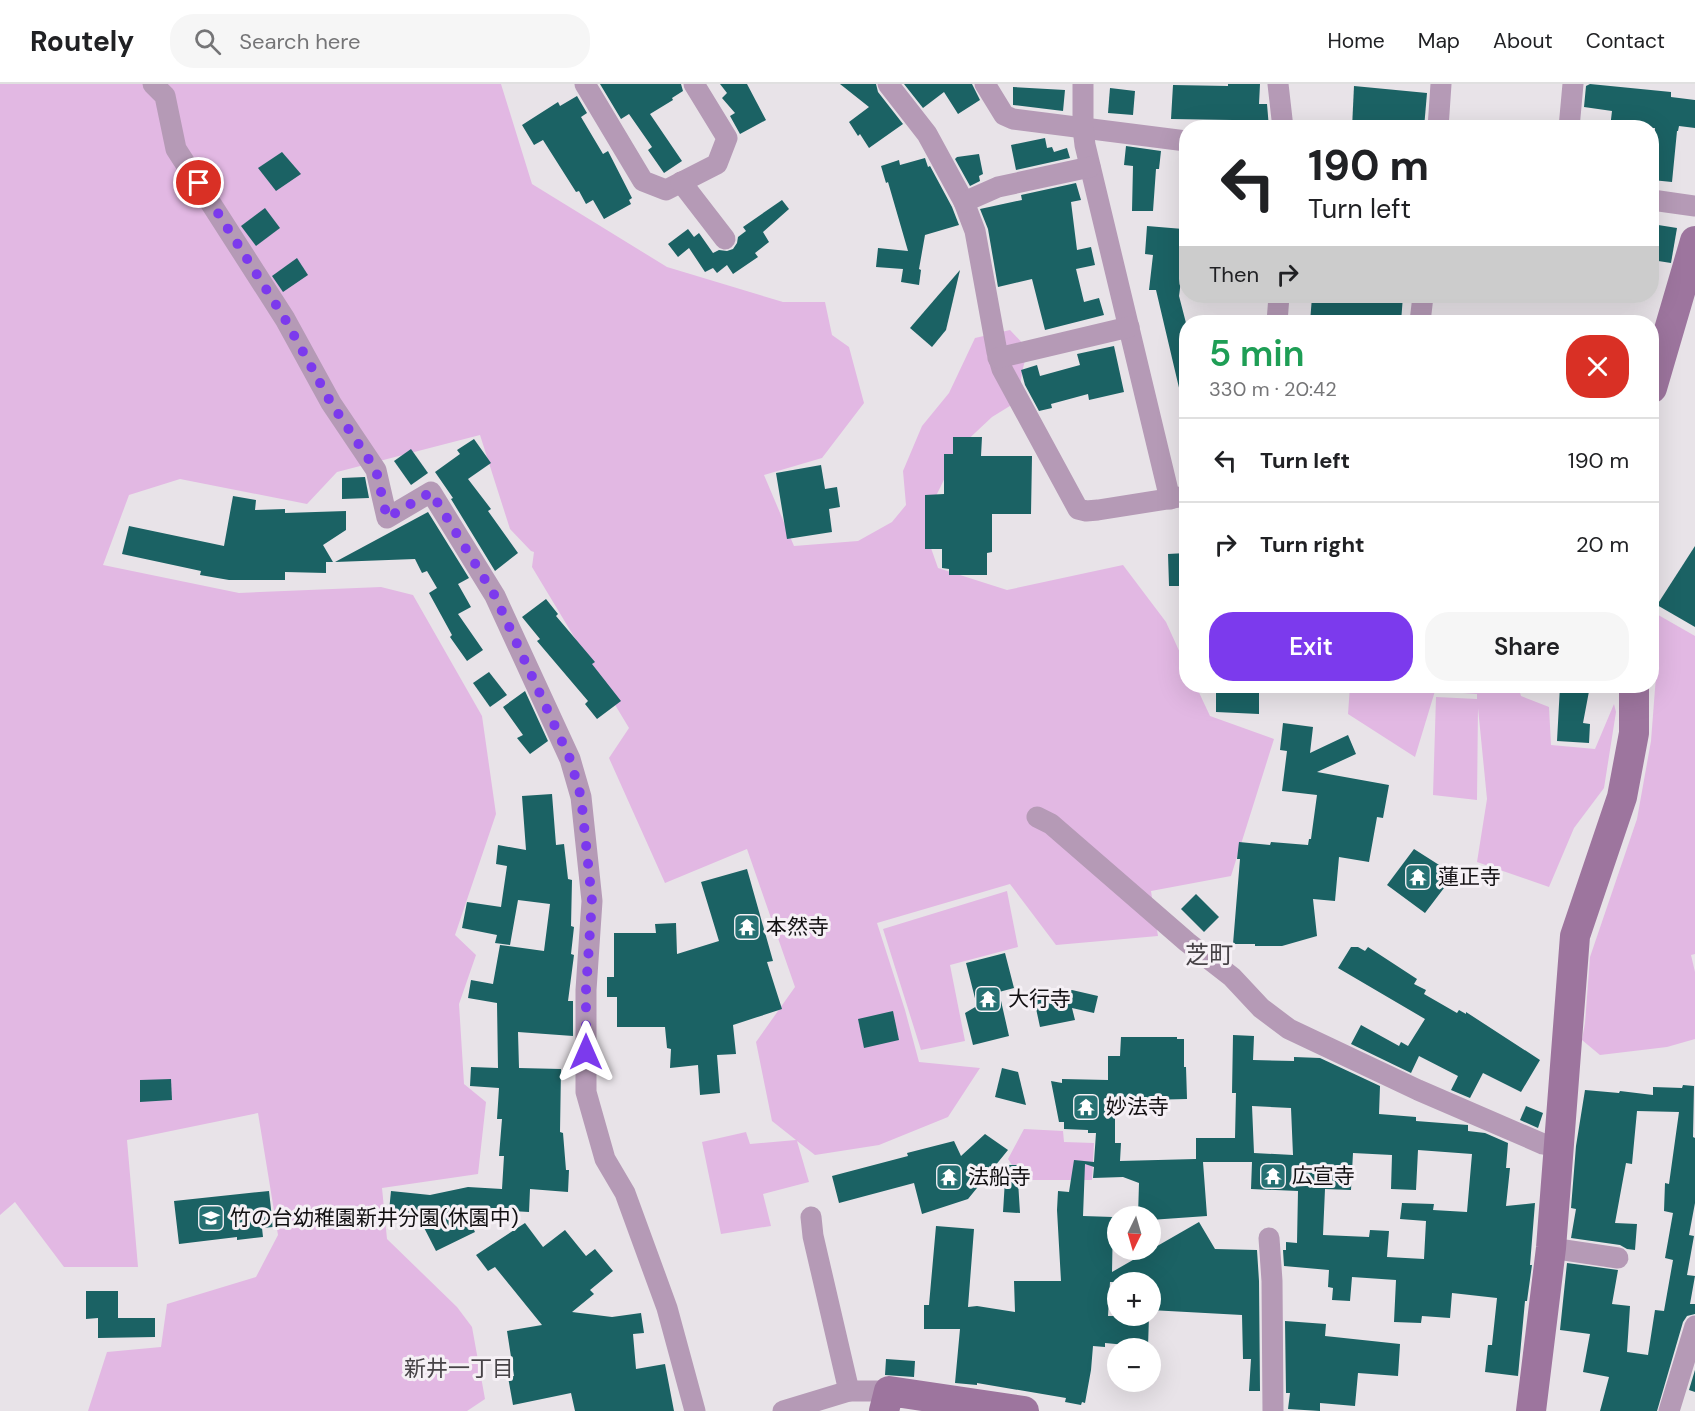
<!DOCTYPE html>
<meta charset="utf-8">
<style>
body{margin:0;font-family:"DM Sans","Noto Sans JP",sans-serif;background:#f6f6f6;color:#202124;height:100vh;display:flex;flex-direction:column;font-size:22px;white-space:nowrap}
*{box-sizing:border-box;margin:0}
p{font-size:20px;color:#757577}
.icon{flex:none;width:33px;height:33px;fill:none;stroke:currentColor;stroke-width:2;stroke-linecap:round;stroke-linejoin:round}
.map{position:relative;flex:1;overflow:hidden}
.panel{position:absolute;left:1179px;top:231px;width:480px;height:378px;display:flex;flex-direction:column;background:#fff;border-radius:24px;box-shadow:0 6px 24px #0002}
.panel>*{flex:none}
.top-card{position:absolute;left:1179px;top:36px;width:480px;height:183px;border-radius:24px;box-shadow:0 6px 24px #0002;background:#fff;color:#202124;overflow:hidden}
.needle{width:39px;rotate:185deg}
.buttons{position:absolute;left:1107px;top:1122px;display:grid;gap:12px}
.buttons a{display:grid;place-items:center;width:54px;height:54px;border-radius:50%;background:#fff;box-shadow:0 6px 24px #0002;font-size:30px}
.pin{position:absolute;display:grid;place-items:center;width:51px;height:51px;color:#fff;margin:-26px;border:3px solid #fff;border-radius:50%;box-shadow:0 2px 6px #0007}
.me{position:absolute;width:66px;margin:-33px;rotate:0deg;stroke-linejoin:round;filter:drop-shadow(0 0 4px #0008)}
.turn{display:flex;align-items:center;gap:21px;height:126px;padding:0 30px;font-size:27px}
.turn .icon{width:78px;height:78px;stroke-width:2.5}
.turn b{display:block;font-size:42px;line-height:51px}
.then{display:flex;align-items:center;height:57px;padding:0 30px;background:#0003;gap:12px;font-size:22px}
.round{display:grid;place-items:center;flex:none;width:63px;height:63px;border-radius:24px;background:#f6f6f6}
.summary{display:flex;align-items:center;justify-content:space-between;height:102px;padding:0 30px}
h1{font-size:36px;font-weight:600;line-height:45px;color:#1e9e55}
.button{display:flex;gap:12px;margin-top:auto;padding:12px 30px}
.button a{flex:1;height:69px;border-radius:24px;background:#7c3aed;color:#fff;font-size:24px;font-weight:600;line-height:69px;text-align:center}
.button a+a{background:#f6f6f6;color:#202124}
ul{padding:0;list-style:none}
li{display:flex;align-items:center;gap:18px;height:84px;padding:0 30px;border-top:2px solid #e0e0e0}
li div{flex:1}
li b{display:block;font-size:22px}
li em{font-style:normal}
header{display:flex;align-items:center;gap:36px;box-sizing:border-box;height:84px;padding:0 30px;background:#fff;border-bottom:2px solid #e0e0e0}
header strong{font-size:28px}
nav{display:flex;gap:33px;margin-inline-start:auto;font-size:21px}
.search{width:420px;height:54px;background:#f6f6f6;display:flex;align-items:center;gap:15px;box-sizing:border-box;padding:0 21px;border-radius:24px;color:#757577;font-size:22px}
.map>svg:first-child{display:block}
</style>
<header>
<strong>Routely</strong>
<div class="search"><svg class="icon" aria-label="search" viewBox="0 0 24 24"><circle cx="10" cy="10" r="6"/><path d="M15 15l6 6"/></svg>Search here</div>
<nav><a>Home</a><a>Map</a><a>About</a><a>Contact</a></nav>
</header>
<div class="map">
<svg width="1695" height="1327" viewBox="0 0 1695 1327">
<rect width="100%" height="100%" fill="#e8e3e8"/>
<g fill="#e2b8e3">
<path d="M0 0H501L532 100 667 183 783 218H825L832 251 849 263 864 319 822 374 764 391 794 462 858 457 892 438 906 421 903 387 922 342 949 309 975 254 1010 246 1028 265 1022 288 1018 317 992 333 960 363 936 412 926 450 938 484 1007 506 1123 481 1166 538 1186 582V602H1196L1210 632 1274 655 1231 792 1151 807 1158 852 1056 861 1010 800 877 839 905 926 919 978 980 984 948 1033 879 1061 815 1071 797 1057 809 1098 763 1110 771 1142 721 1150 702 1058 746 1048 750 1060 796 1056 772 1037 756 958 795 903 747 765 665 799 609 674 629 644 532 483 534 468 531 467 510 445 480 351 337 388 307 420 180 395 129 411 103 481 239 509 381 503 413 511 482 632 496 730 455 851 476 871 459 920 464 1000 486 1018 478 1090 382 1104 387 1155 457 1223 472 1243 485 1315 467 1327H88L107 1268 161 1263 167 1220 256 1193 278 1151 258 1029 127 1056 138 1183H64L15 1118 0 1131Z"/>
<path d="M1653 528 1695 552V870L1691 871 1695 888V955L1667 963 1600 971 1582 956 1585 939 1590 873 1637 735 1651 657 1657 579Z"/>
<path d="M1350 602H1518L1521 612 1549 623 1551 661 1595 665 1614 620 1616 628 1604 704 1574 744 1549 803 1477 778 1487 715 1478 624 1477 716 1433 711 1436 613 1477 615V610L1435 607 1415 673 1348 630Z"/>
<path d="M1007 807 1018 863 950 881 965 957 921 966 883 845Z"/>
<path d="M1024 1045 1063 1047 1064 1058 1094 1059 1092 1096H1022L1008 1075Z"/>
</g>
<g fill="#1b6264" fill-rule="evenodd">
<path d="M600 0H681L683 7 672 14 673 16 650 30 682 77 664 89 648 66 652 63 629 30 621 35Z"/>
<path d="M720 0H747L766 36 740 50 730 32 735 29 722 14 727 9Z"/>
<path d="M840 0H876L878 8 903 40 869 64 860 50 858 52 849 38 869 23Z"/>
<path d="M904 0H972L980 16 958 30 944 8 923 24Z"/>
<path d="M1228 0H1260L1259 20H1267L1269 44H1231L1232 36 1171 35 1173 1 1228 2Z"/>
<path d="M1590 0 1671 8V13L1695 16V44L1679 42 1678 47H1677L1672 98 1652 96 1655 44H1610L1612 27 1584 23 1586 2Z"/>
<path d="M1354 2 1427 9 1424 44H1352Z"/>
<path d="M1013 3 1065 6 1063 27 1013 21Z"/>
<path d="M1110 4 1135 7 1133 31 1108 29Z"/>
<path d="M577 12 587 29 581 33 603 70 608 67 632 114 629 116 631 120 604 135 593 116 586 120 579 107 576 108 543 56 534 61 522 41 558 18 560 22Z"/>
<path d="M1045 54 1047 64 1052 63 1054 68 1067 64 1070 74 1016 86 1011 61Z"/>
<path d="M1126 62 1161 67 1159 85H1156L1153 127H1132L1133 82 1124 81Z"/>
<path d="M282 68 301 90 276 107 258 84Z"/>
<path d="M979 70 983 90 979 92 980 97 970 102 955 75 957 73Z"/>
<path d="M925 74 928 83 930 82 952 123 959 141 925 151 919 185 921 186 919 201 901 198 903 185 876 183 878 164 908 167 888 98 886 99 881 82 899 76 900 81Z"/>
<path d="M1076 99 1081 116 1071 118 1077 166 1091 163 1095 181 1076 185 1084 218 1099 214 1104 231 1045 246 1032 195 998 203 988 145 980 125 1022 116 1021 111Z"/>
<path d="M782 116 789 125 763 148 769 158 755 169 758 173 733 190 727 181 717 189 713 184 705 188 689 164 678 173 668 160 688 145 694 153 699 149 713 169 719 166 727 167 733 165 737 159 738 153 746 147 743 143Z"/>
<path d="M265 124 280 144 256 162 241 142Z"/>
<path d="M1652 140 1677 144 1671 179 1652 176Z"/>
<path d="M1147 142 1183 145 1180 181H1183L1179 212 1186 239V307L1180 308 1156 206H1149L1153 171 1145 170Z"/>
<path d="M297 174 308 191 283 208 272 192Z"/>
<path d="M960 186 946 246 932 263 910 244Z"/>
<path d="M1373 212H1403L1401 238H1310L1312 213 1373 218Z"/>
<path d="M1114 262 1124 308 1089 316 1088 310 1051 320 1052 324 1039 327 1025 301 1021 286 1037 281 1040 292 1080 281 1077 270Z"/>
<path d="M953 353H982L981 372H1032L1031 430H992V468L987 469V491H949V485L942 484V465H925V411L944 410V370H953Z"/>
<path d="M474 355 491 379 468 395 491 425 488 427 518 469 495 487 451 415 453 414 435 388 460 370 457 366Z"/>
<path d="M411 365 428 389 411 401 394 377Z"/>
<path d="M821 381 825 405 837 403 840 423 829 425 832 448 787 455 776 389Z"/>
<path d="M365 393 369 414 342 415V394Z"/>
<path d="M233 412 256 416 255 426 285 425V429L346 427V446L323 461 333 478H326V489L285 488V496H229L200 491 201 487 122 470 129 442 224 462Z"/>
<path d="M428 428 469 494 458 500 471 523 458 530 483 566 467 577 450 553 452 551 429 509 437 504 427 487 422 489 415 475 335 478Z"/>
<path d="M1695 462V543L1657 521Z"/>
<path d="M1186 469V502H1169L1168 470Z"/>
<path d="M546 515 558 530 556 532 595 578 592 580 621 617 597 635 585 620 588 617 537 557 540 555 522 533Z"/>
<path d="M489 588 507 611 490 623 473 599Z"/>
<path d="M1216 602H1259V630L1216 628Z"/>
<path d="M1560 602H1590L1583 639 1590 640 1589 659 1557 657Z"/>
<path d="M525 607 548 657 530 670 517 654 523 651 503 623Z"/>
<path d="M1283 639 1313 643 1310 669 1348 651 1356 670 1317 688 1389 701 1383 734 1377 733 1369 778 1339 773 1335 817 1313 815 1317 852 1282 862H1255V860H1233L1240 775H1237L1239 758 1270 761 1271 758 1308 761 1309 755H1311L1317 711 1282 707 1287 667 1280 666Z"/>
<path d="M552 710 556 761 564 760 568 795 572 796 571 842 574 843 571 870 574 871 568 917H573V952L518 948 519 984 561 985 560 1048 563 1049 566 1086H569L568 1108 530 1105 529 1128 463 1124 475 1148 436 1167 417 1130 389 1127 391 1107 430 1111 468 1103 502 1105 504 1072H499L502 1035H497L499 1004 470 1002 471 983 498 984 497 919 468 914 471 896 493 900 500 861 544 867 550 820 518 816 510 861 495 859 497 851 462 844 467 818 501 823 507 782 496 780 498 761 526 766 522 712Z"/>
<path d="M1414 765 1447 786 1437 800 1444 804 1425 829 1387 801Z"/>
<path d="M747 785 773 877 767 878 782 925 733 941 736 970 717 971 720 1009 700 1011 698 981 670 984 671 965 667 964 665 943H617V913H607V893H614V849H656L655 840 676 839 677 870 719 857 701 798Z"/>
<path d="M1196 810 1219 833 1204 848 1181 825Z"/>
<path d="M1351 863H1358L1365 867 1368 863 1417 895 1414 900 1426 906 1424 910 1457 929 1459 926 1466 930V928L1540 976 1521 1008 1483 989 1470 1014 1451 1006 1458 992 1419 972 1411 989 1351 960 1361 941 1399 962 1401 958 1408 962 1425 935 1338 884Z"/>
<path d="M1005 869 1014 904 999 908 1009 952 973 961 965 929 977 922 966 879Z"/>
<path d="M1072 906 1098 912 1094 929 1072 924 1075 936 1040 943 1034 915 1032 914Z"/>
<path d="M893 927 899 956 864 964 858 935Z"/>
<path d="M1233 951 1254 952 1253 976 1294 977V973L1320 974 1380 1002 1379 1030 1416 1033V1037L1468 1041V1047L1485 1049 1508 1059 1506 1084H1510L1506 1122 1535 1119 1530 1181H1532L1527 1217H1525L1518 1292 1485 1288 1488 1261H1492L1497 1214 1452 1209 1450 1234 1422 1232 1421 1239 1394 1238 1396 1196 1352 1193 1350 1217 1332 1216 1333 1204 1328 1203 1329 1186 1284 1182 1283 1166H1286V1158L1297 1159 1298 1107 1251 1105 1252 1078H1203L1207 1132 1150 1136V1132H1138L1139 1099 1123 1093 1093 1094 1094 1083 1085 1080 1083 1132 1113 1133 1112 1188 1199 1138 1215 1165 1257 1166 1259 1197 1260 1307H1249L1251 1275H1243L1242 1231 1150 1226V1198H1110L1108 1232H1149L1148 1263 1105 1259V1263L1093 1262 1091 1286 1085 1319 1082 1318 1081 1321 1065 1318 1066 1314 977 1299V1301L955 1299 960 1245H924V1221H929L936 1142 974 1145 968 1223 977 1222 1015 1228 1014 1197H1061L1057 1126 1058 1107 1069 1108 1074 1076 1094 1078 1096 1049H1088V1046L1064 1045V1038H1059L1051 997 1062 999V995L1108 996V972H1120L1121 953H1177V955H1184V983H1186L1187 1015 1146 1016V1017H1139V1024L1115 1022V1059H1121L1120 1077 1196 1075V1054H1235L1236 1009H1232ZM1252 1022 1291 1024 1293 1071 1254 1069ZM1418 1066 1472 1070 1467 1128 1433 1126 1434 1120 1402 1119 1400 1135 1426 1137 1424 1175 1387 1173 1389 1147 1370 1146 1369 1153 1323 1151 1325 1105 1351 1106 1353 1069 1392 1071 1391 1105 1416 1106Z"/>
<path d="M1002 984 1018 988 1026 1021 995 1013Z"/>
<path d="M171 995 172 1016 140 1018V996Z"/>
<path d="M1683 1001 1694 1002 1693 1053 1695 1054V1119L1689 1151 1694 1152 1687 1191 1695 1192 1690 1220H1695V1230L1687 1232 1683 1238 1657 1327H1600L1609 1293 1583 1288 1590 1250 1560 1246 1567 1179 1618 1186 1612 1220 1630 1222 1627 1268 1648 1271 1655 1226 1664 1227 1673 1176 1665 1174 1673 1129 1664 1127 1665 1099 1669 1100 1679 1028 1637 1027 1632 1080 1626 1079 1615 1139 1637 1140 1635 1166 1627 1165 1620 1161 1571 1154 1576 1125 1571 1124 1576 1062 1585 1006 1619 1009 1620 1007 1653 1011V1003L1682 1004Z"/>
<path d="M1526 1022 1543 1029 1538 1044 1520 1036Z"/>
<path d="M985 1050 1008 1066 968 1115 922 1130 914 1099 839 1119 832 1092 908 1072 907 1069 954 1057 961 1072Z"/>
<path d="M1006 1081H1017L1020 1129 1003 1128Z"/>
<path d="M269 1107 273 1143 262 1144 263 1153 237 1156V1153L179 1160 174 1117Z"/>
<path d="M525 1139 543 1163 565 1146 586 1172 595 1165 613 1187 590 1206 594 1210 572 1228 612 1233 641 1229 644 1249 633 1250 636 1285 665 1280 674 1327H575L571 1309 513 1321 508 1293 514 1292 507 1247 542 1241 495 1183 488 1187 476 1171Z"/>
<path d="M86 1207H118V1234H155V1253L98 1254V1234L86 1235Z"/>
<path d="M1285 1237 1326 1240 1325 1252 1400 1260 1398 1292 1358 1289 1355 1322 1320 1319V1327L1288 1325 1290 1309H1286Z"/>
<path d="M886 1275 915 1277 914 1293 885 1291Z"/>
<path d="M1695 1286V1308L1689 1306Z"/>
</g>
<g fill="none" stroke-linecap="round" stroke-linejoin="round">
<g stroke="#b59ab6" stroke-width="21">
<path d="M153 0 165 12 176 65 285 235 331 319 376 386 387 434 431 408 495 512 570 675 581 713 592 817 586 906V1008L605 1075 625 1109 667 1224 695 1327"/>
<path d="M585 0 643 97 666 106 717 80 727 54 694 0"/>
<path d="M888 0 927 50 964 118 975 147 997 268 1002 285 1078 425 1086 427 1098 426 1186 412"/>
<path d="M985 0 1004 31 1013 35 1186 57"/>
<path d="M1083 0V44L1085 61 1170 415"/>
<path d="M1278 0 1283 44"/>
<path d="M1438 44 1441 0"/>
<path d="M1569 44 1573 0"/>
<path d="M681 98 725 155"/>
<path d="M1652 116 1695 122"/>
<path d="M964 118 998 103 1090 83"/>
<path d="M1277 238 1279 212"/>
<path d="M1420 238 1423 212"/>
<path d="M998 274 1129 243"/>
<path d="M1037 733 1051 740 1187 858 1232 893 1261 924 1289 945 1418 1006 1543 1060 1558 1063"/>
<path d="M811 1133 813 1152 849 1307"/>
<path d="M1269 1154 1272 1197 1273 1327"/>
<path d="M1551 1164 1618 1174"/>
<path d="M783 1327 849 1307H889"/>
<path d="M1669 1327 1695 1242"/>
</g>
<g stroke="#9d759e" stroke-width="30">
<path d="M1652 304 1695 157"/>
<path d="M884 1327 889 1307 1024 1327"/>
<path d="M1531 1327 1551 1164 1575 852 1622 713 1634 649V602"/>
</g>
</g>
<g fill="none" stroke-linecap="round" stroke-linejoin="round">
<path stroke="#7c3aed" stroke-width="10" stroke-dasharray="0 18" d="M199 99 285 235 331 319 376 386 387 434 431 408 495 512 570 675 581 713 592 817 586 906V968"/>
</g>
<defs>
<symbol id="temple-square" viewBox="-11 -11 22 22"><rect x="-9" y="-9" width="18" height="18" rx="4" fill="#267173" stroke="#f5f0f5"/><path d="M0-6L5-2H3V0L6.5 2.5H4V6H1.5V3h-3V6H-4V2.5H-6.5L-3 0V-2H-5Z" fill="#fff"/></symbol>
<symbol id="school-square" viewBox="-11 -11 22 22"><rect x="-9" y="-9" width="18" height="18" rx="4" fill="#267173" stroke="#f5f0f5"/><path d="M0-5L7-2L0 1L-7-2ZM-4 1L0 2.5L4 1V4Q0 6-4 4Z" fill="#fff"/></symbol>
</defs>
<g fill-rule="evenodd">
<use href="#temple-square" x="1403" y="778" width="30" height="30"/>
<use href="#temple-square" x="732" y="828" width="30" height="30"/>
<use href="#temple-square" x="973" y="900" width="30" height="30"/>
<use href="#temple-square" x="1071" y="1008" width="30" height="30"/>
<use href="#temple-square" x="1258" y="1077" width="30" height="30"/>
<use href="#temple-square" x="934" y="1078" width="30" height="30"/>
<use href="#school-square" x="196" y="1119" width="30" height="30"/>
</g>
<g text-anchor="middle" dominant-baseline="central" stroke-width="6" stroke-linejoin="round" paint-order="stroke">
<g font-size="21" fill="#121012" stroke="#f5f0f5" text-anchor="start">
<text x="1438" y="793">蓮正寺</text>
<text x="766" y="843">本然寺</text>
<text x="1008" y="915">大行寺</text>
<text x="1106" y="1023">妙法寺</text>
<text x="1292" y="1092">広宣寺</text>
<text x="968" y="1093">法船寺</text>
<text x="230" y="1134">竹の台幼稚園新井分園(休園中)</text>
</g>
<g font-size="22" fill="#474347" stroke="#f5f0f5">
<text x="459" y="1284">新井一丁目</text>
</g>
<g font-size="24" fill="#474347" stroke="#f5f0f5">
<text x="1209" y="870">芝町</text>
</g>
</g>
</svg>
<div class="buttons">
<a><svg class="needle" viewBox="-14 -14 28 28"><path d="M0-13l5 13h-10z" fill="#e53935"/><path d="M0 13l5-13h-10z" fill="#757577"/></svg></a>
<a>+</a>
<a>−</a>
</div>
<div class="pin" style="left:199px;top:99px;background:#d93025"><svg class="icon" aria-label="arrive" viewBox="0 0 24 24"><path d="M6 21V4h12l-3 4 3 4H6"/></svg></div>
<svg class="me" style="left:586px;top:968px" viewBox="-20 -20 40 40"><path d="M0-17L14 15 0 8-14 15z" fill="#7c3aed" stroke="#fff" stroke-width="4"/></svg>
<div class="top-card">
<div class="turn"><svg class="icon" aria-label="left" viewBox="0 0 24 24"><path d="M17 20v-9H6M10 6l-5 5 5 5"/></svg><div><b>190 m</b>Turn left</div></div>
<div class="then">Then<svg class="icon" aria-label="right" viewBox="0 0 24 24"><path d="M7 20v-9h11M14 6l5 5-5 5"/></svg></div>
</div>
<section class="panel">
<div class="summary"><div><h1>5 min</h1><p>330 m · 20:42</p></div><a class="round" style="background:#d93025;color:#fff"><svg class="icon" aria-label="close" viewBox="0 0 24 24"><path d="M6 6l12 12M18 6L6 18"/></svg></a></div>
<ul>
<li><svg class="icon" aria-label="left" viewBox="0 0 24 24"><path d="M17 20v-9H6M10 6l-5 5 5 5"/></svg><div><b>Turn left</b></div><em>190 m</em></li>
<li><svg class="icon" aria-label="right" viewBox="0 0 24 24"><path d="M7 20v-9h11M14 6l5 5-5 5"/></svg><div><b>Turn right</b></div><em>20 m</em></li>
</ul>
<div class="button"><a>Exit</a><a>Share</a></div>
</section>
</div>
